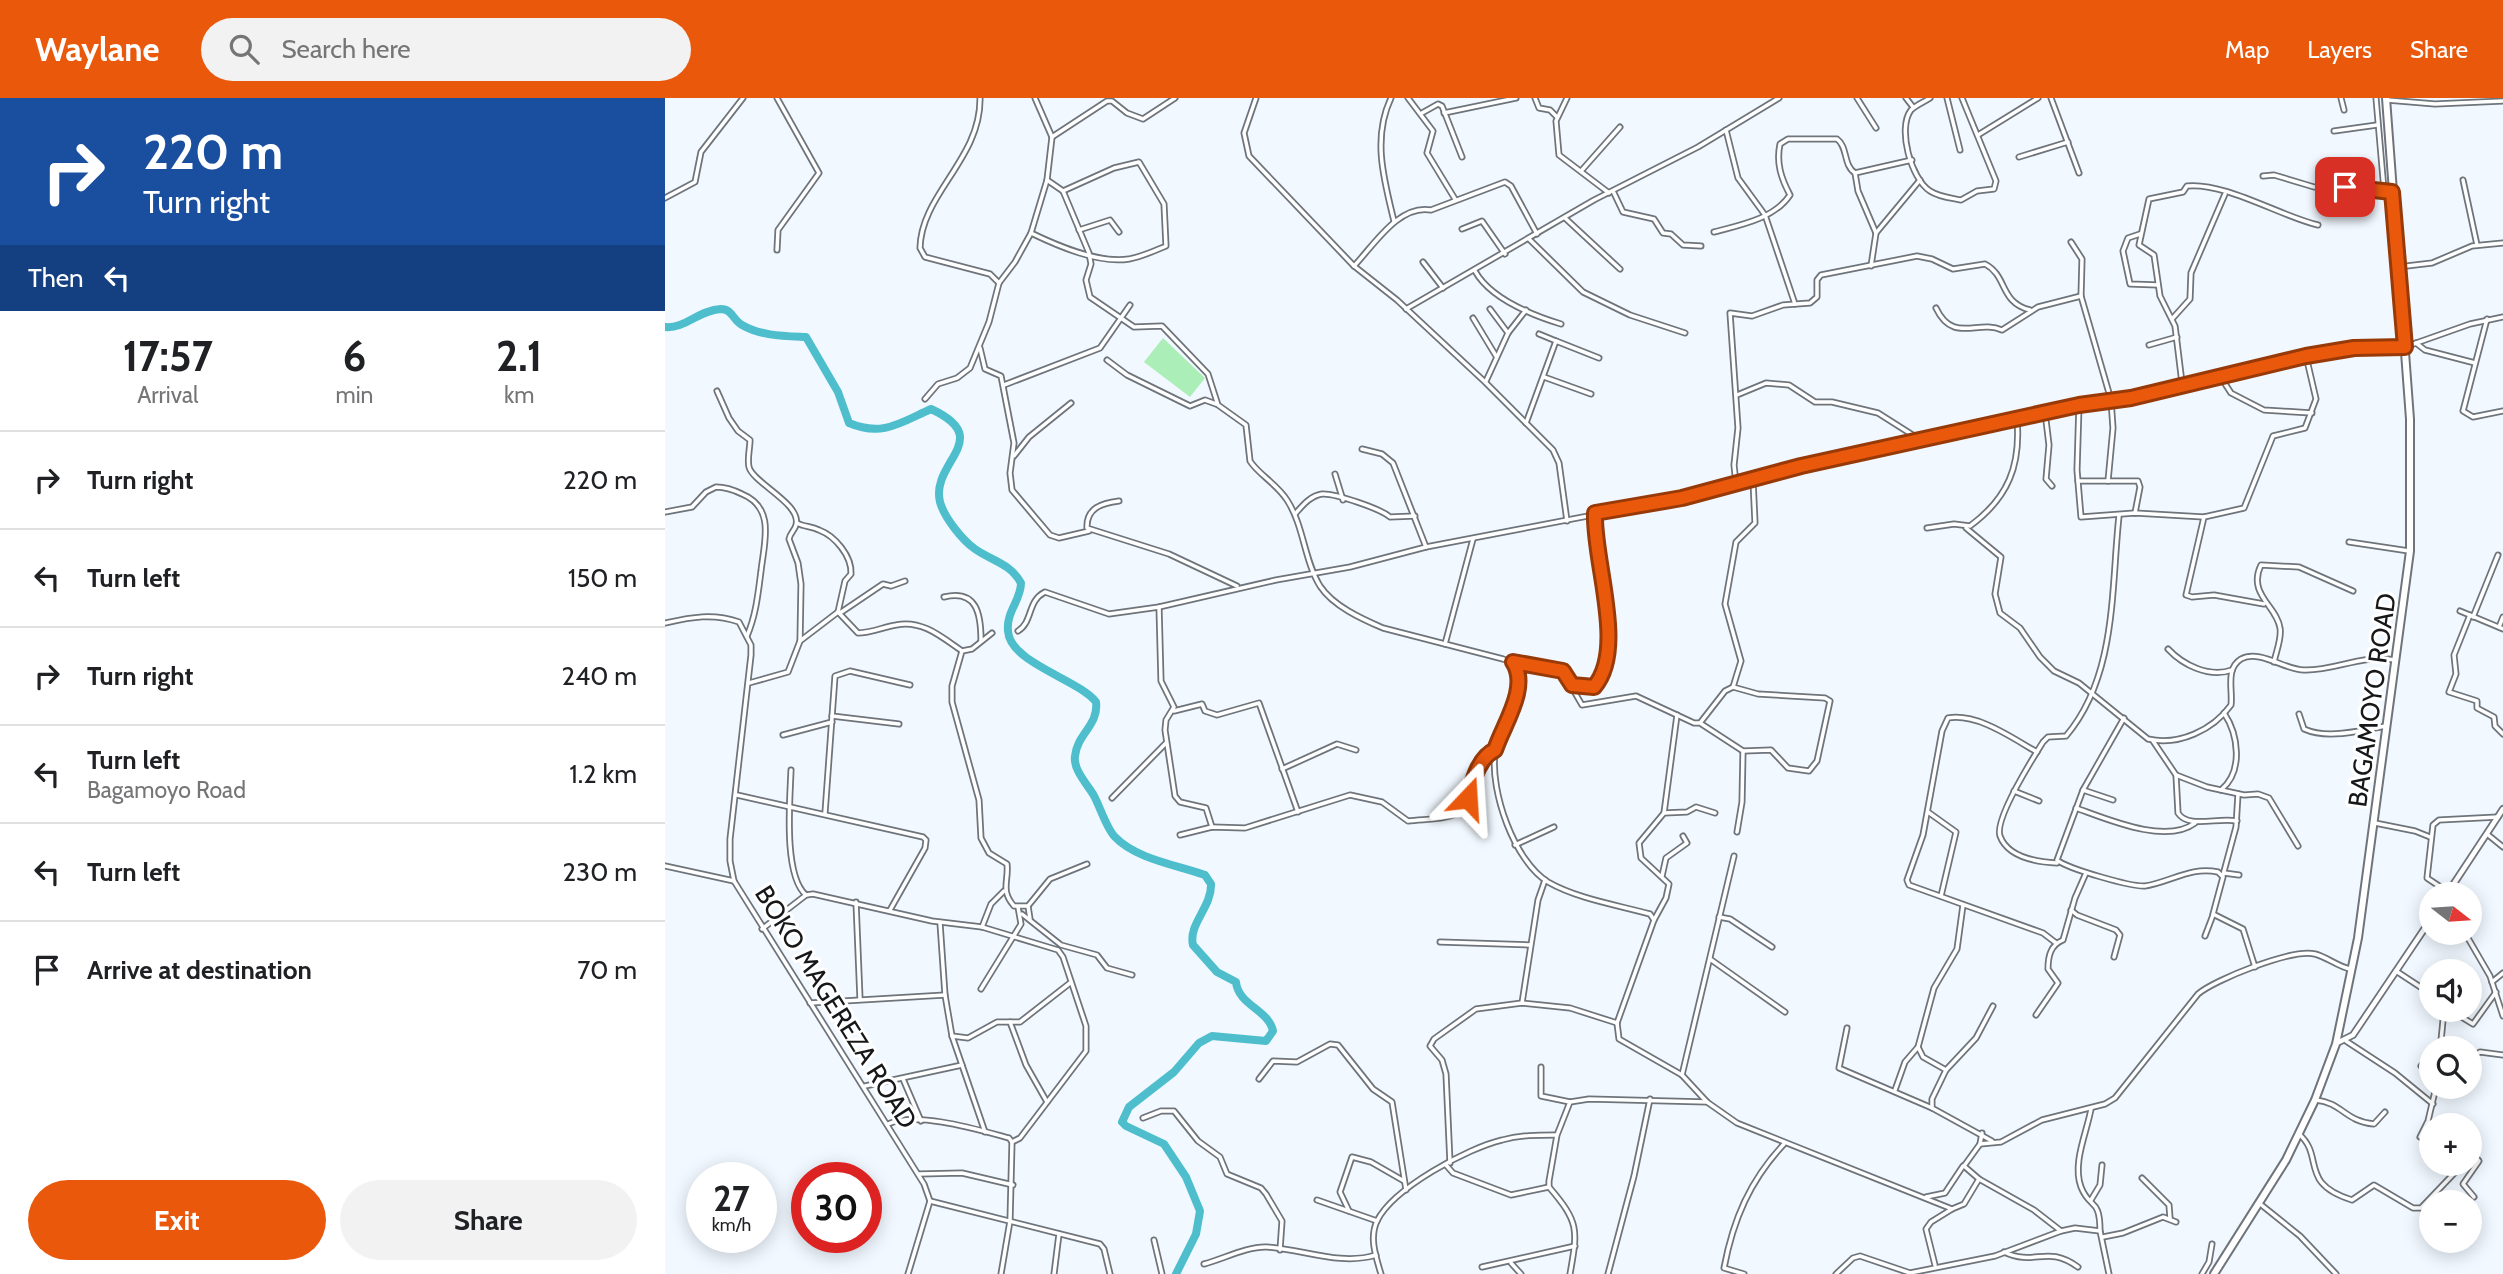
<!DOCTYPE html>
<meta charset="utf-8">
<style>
body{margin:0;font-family:Cabin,sans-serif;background:#f2f2f2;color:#202124;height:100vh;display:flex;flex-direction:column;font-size:26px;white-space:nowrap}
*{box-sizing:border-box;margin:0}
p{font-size:23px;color:#757577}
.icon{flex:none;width:38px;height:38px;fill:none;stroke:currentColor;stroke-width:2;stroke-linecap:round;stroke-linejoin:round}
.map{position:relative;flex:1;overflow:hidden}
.sheet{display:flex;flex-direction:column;background:#fff;width:665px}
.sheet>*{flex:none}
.top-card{background:#1a4fa0;color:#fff;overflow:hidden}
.needle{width:46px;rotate:107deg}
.fabs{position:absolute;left:1754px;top:784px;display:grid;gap:14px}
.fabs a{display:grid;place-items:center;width:63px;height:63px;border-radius:50%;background:#fff;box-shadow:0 4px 18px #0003;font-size:35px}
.speed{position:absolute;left:21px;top:1064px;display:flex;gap:14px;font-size:35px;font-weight:700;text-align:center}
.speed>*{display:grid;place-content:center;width:91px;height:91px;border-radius:50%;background:#fff;box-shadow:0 4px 18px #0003;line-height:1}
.speed small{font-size:18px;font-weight:400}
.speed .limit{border:10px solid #d22;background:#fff;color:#111}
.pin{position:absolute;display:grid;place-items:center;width:60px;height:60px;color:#fff;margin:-30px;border-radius:14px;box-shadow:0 4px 10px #0006}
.me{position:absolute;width:77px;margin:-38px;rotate:20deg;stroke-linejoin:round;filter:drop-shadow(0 0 5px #0008)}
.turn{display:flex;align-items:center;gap:24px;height:147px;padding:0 28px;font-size:32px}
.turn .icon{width:91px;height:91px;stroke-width:2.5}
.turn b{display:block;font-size:49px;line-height:60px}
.then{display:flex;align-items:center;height:66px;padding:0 28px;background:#0003;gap:14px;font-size:26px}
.eta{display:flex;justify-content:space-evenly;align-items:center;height:119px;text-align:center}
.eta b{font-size:42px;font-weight:700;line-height:49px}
.primary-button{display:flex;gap:14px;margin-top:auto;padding:14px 28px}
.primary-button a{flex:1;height:80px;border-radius:42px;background:#ea580c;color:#fff;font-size:28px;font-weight:700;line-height:80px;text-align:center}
.primary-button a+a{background:#f2f2f2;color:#202124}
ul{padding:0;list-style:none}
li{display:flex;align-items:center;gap:21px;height:98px;padding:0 28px;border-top:2px solid #e0e0e0}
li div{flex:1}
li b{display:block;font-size:26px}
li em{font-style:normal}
header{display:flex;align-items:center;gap:42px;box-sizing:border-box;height:98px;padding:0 35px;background:#ea580c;color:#fff}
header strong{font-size:33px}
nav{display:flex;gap:38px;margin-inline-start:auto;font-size:24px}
.search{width:490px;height:63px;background:#f2f2f2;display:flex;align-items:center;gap:18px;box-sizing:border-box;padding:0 24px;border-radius:38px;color:#757577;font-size:26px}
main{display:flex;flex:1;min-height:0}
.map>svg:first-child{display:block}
</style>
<header>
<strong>Waylane</strong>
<div class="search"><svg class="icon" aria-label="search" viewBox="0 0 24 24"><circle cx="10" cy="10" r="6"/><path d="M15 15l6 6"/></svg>Search here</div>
<nav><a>Map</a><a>Layers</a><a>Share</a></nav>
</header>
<main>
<section class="sheet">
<div class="top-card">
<div class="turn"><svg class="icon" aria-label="right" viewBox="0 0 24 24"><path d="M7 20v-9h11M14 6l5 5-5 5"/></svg><div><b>220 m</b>Turn right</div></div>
<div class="then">Then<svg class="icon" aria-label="left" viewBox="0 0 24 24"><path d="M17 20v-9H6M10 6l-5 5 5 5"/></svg></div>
</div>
<div class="eta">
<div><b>17:57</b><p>Arrival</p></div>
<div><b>6</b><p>min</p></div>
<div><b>2.1</b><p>km</p></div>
</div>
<ul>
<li><svg class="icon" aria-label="right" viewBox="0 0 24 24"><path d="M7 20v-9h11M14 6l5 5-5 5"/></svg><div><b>Turn right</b></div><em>220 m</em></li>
<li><svg class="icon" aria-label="left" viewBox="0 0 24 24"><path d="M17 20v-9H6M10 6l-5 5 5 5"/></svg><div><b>Turn left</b></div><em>150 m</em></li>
<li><svg class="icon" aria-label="right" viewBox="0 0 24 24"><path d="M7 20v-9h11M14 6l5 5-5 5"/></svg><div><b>Turn right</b></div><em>240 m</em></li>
<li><svg class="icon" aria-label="left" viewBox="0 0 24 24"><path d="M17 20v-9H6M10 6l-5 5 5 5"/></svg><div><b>Turn left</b><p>Bagamoyo Road</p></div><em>1.2 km</em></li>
<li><svg class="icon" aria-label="left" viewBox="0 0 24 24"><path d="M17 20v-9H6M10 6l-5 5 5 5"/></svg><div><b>Turn left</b></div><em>230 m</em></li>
<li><svg class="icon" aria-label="arrive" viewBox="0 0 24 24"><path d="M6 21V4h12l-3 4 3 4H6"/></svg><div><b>Arrive at destination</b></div><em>70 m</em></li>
</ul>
<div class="primary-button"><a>Exit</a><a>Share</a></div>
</section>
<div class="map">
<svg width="1838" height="1176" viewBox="0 0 1838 1176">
<rect width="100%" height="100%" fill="#f1f8ff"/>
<path fill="#abeeb7" d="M498 240 540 280 525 299 479 264Z"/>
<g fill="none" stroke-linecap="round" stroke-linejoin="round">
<path stroke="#4ebecd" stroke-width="8" d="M0 229C20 231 34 212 56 211 67 211 68 222 77 227 96 238 119 238 141 239L173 294 184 325C217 339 235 325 266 311 331 341 265 364 275 404 279 419 297 442 310 451 327 463 345 465 356 485 356 502 341 514 343 533 345 565 413 581 431 604 434 627 412 636 410 658 408 671 421 685 428 696 435 708 441 730 450 739 471 761 512 767 540 777L546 786C547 809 523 826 528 847L552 874 571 884C573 907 604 912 608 933L601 943 547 938 534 945 509 974 464 1009 457 1024 461 1028 499 1046 521 1079 535 1113 531 1136 511 1176"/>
<defs>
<g id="minor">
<path d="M112 0 154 75 113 132 112 152"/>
<path d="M315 0C316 61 256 96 255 150L260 159 325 176 334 185"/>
<path d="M370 0 387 39 382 82 398 93 424 155 426 166 421 182 425 199 469 229 497 228 543 276 553 307 581 327 585 363C593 376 612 386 622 402 639 428 639 462 655 488 668 508 697 521 718 530L838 561C876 574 833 629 830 655 825 693 849 763 883 784 913 801 952 807 985 816L989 822 952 925 954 941 1017 977 1042 1004 1072 1025 1287 1111 1299 1106 1314 1081 1369 1112 1396 1133 1410 1130 1435 1133 1444 1176"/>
<path d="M591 0 579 35 584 58 689 168 732 202 820 284 888 352 894 365 902 423"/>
<path d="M726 0C707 40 719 82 729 123"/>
<path d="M743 0 768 33 762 55 790 101"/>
<path d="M870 0 874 10 885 12 892 19"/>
<path d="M902 0 891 23 894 57 944 95"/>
<path d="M1192 0 1211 30"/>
<path d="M1241 0 1248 9"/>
<path d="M1265 0C1259 4 1251 7 1246 12 1232 30 1246 81 1265 93 1274 99 1286 100 1296 102L1312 93 1329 91 1331 83 1297 0"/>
<path d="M1282 0 1295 52"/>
<path d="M1386 0 1414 75"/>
<path d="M1676 0 1679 12"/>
<path d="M1711 0 1719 92"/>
<path d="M1722 2 1770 6 1838 3"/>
<path d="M757 15 773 6 777 8 797 59"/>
<path d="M779 15 851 0"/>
<path d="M1061 32 1073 80 1100 117 1130 206"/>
<path d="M1669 33 1712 27"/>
<path d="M1313 37 1373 0"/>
<path d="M387 39 442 3H447L462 15 478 21 510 0"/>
<path d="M1354 59 1403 44"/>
<path d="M917 72 955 29"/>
<path d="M1190 75 1193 93 1211 135"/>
<path d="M1598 78 1609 77 1649 89 1669 88 1727 94"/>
<path d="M1798 82 1812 147"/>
<path d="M948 93 958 114 989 121 998 135 1006 136 1018 147 1036 148"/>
<path d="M0 100 30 84 36 54 78 0"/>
<path d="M900 120 955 171"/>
<path d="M797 131 817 123 840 156"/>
<path d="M414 132 445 122 454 134"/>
<path d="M1049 134C1075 127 1109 121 1125 97 1116 80 1111 65 1115 46L1123 41H1172C1183 49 1178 67 1190 75L1247 62"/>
<path d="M366 135C393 148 434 166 464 161 476 159 489 153 501 148L499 106 474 64 449 70 398 93"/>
<path d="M1475 136 1463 140 1458 153 1465 186 1493 187"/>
<path d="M864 141 918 194 965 217 1020 235"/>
<path d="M1406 144 1417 161 1416 198 1446 302 1448 330 1443 383"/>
<path d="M758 164 778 190"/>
<path d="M689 168C709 147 734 106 766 112L840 84 846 88 872 136"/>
<path d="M1206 168 1211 135 1255 82"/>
<path d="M1733 169 1767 165 1807 148 1838 145"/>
<path d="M810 173C825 200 867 217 896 226"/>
<path d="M1271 210C1288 246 1313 221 1337 232L1373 209 1416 198"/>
<path d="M741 211 929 102 1033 49 1114 0"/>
<path d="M825 211 843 235"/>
<path d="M808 220 831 258"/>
<path d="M1507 221 1525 201 1526 175 1560 96"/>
<path d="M1822 221 1798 313 1808 319 1838 313"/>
<path d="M891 243 934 260"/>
<path d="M1751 245 1760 252 1810 265"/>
<path d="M1484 247 1512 239"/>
<path d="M315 250 320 271 336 278 349 345 345 375 347 392 385 437 394 440 424 433"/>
<path d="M442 262 462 277 525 308 540 302 551 306"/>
<path d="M1555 278 1566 295 1599 312 1647 315"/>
<path d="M879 279 926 296"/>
<path d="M821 283 843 235 861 212"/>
<path d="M1517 285 1510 228 1495 198 1489 157 1474 147 1484 101 1518 94 1522 88C1560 84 1615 118 1653 127"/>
<path d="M339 287 435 250 465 207"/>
<path d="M52 293 64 320 73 333 85 342C85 350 82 361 84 369 88 385 137 406 131 427 130 432 125 435 124 441L133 465 136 486 135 543"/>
<path d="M1072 297 1101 285 1124 287 1150 304H1167L1213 315 1254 341"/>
<path d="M260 301 273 286 292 280 305 270 324 224 334 185 350 164 366 135 382 82"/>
<path d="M1414 307 1412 372 1416 419 1470 415 1539 419 1579 410 1608 338 1640 330 1651 301 1641 258"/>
<path d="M1380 314 1384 347 1381 381 1387 388"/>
<path d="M861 325 891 243 874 236"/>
<path d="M697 351 717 356 728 365 761 449"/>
<path d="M349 358 364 339 406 305"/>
<path d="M670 376 678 402"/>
<path d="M1413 383H1473L1475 389 1470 415"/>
<path d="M1071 386 1069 367 1073 330 1065 215 1087 218 1118 207 1145 205 1152 199V182L1156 177 1252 158 1267 161 1288 171 1320 166C1343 178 1334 204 1365 212"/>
<path d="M454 403C437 405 421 410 422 430L504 456 572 488"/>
<path d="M0 414 27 409 41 394 51 389C61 389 69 392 77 396 111 410 99 445 96 473 93 496 91 517 82 538"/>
<path d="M630 416C638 407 645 398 657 396 670 395 716 411 725 419L750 418"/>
<path d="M1539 419 1521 497 1527 499 1549 497 1599 506"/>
<path d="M132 425C139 429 146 428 154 432 170 438 187 458 186 476L180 483 173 514"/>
<path d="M1262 430 1289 426 1305 428C1343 400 1356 368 1352 321"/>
<path d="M1301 430 1336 459 1330 496 1335 515 1355 530 1375 559 1389 573 1414 585 1483 641C1514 648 1548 632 1566 607 1568 592 1560 571 1576 561 1595 551 1620 572 1639 572 1671 573 1695 556 1730 562"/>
<path d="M1684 444 1744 453"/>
<path d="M279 499C312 491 316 516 316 543"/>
<path d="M494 509 496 583 509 609 501 622 500 632 510 698 515 704 541 710 547 729"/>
<path d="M1795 513 1838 531"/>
<path d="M175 515 218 486 226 488 240 483"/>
<path d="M1805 517 1789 557 1791 576 1784 594 1812 603V610L1829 619 1830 628 1838 636"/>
<path d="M1808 519 1833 457"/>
<path d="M0 525C27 519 48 515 74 524L86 547V557L65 741V763L69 783 259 1086 265 1103 243 1176"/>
<path d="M1834 529 1838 519"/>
<path d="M353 533C368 524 362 503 380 494L444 516 494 509 611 482 685 469 761 449 1017 400 1136 368 1414 307 1482 296 1641 258 1689 250 1740 249 1805 226 1838 219"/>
<path d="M780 546 808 441"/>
<path d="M1503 551C1518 567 1544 580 1567 572"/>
<path d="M297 553 287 588V604L314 702 316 740 324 755 342 766C344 783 335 792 349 808H363L385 781 422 766"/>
<path d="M1609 564C1611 554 1617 540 1615 530 1612 508 1582 496 1596 467L1634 469 1688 493"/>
<path d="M850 565 898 574 917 607 971 598 1029 625H1035L1060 593 1068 589 1093 596 1160 600 1165 603 1152 663 1144 673 1123 670 1106 652 1078 653 1035 625"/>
<path d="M84 585 123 574 135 543 173 514 193 535C205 535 219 529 231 527 257 521 278 540 297 553L307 551 327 535"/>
<path d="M907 587 922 590 932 585C958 529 928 473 930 415"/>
<path d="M1068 589 1076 563 1060 506 1071 444 1090 425 1088 382"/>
<path d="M509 613 537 606 540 613 552 617 594 605 633 714"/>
<path d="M1634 616 1639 631C1664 642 1695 632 1721 628"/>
<path d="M167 618 234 626"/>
<path d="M1459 620 1418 692 1392 762C1403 771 1467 789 1480 788 1506 784 1526 768 1553 774L1558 779 1548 816 1578 831 1590 869"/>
<path d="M118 637 167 624"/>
<path d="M1488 643 1511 677 1513 715C1523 731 1553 719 1572 723"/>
<path d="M1372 654C1347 640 1313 615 1283 620L1277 633 1258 737 1242 782 1244 787 1378 835 1391 845"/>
<path d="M617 671 672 646 691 652"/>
<path d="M126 672C125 701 118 777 141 797"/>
<path d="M1511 677 1542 689 1579 697 1593 696 1604 700 1633 748"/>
<path d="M1418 692 1448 702"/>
<path d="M1556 692C1579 673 1573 636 1559 615"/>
<path d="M1349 693 1374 703"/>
<path d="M72 697 258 739 261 742 260 750 225 812"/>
<path d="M447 700 501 645"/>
<path d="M1411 710C1442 721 1501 747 1530 725"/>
<path d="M1263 714 1291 734 1276 798"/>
<path d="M160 715 170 578 185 573 245 587"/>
<path d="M999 715 1012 617"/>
<path d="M1710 725 1750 733 1765 739"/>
<path d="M1072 734 1077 704 1078 653"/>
<path d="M1822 736 1838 749"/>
<path d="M515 737 547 729 580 730 685 697 717 704 743 723C757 721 775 722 788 717 814 707 804 664 830 652"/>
<path d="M850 747 889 729"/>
<path d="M1392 765C1373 764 1343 760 1335 738 1329 721 1368 660 1378 644L1383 639 1401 638C1452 578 1446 491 1454 418"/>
<path d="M0 768 69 783"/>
<path d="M1559 775 1574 777"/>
<path d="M1558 777 1571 729 1573 696"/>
<path d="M997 778 1001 760 1022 745 1018 738"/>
<path d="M1783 794 1762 780 1768 727 1774 722 1833 719"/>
<path d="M191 804 195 901"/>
<path d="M363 808 365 821"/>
<path d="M1406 812 1412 817 1451 832 1455 837 1449 859"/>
<path d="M357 816 396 847 432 857 442 870 467 877"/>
<path d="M1054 819 1065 821 1107 849"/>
<path d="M989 822 1001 800 1004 786 976 760 974 745 999 715 1022 714 1031 709 1050 715"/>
<path d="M275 825 280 897 287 938 320 1034"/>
<path d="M317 829 326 806 339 793"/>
<path d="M97 831 141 797 148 796 267 823 317 829 393 852 398 859 421 928V953L355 1040 347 1044"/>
<path d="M1800 835 1825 878 1838 918"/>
<path d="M1540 838 1548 817"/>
<path d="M775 844 865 847"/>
<path d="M1045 861 1120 914"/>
<path d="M1731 873 1766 896"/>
<path d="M1827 884 1838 875"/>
<path d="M316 891 356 826 353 809"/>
<path d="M145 905 280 897"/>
<path d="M857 905 873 802 880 782"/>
<path d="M1785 912 1808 926 1831 894"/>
<path d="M1371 917 1393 885 1383 871C1383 857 1386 847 1398 842L1410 800 1421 775"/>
<path d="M345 924 361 967 382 1004"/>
<path d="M1182 930 1174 970 1267 1010"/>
<path d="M287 938 303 940 332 924H355L405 885"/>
<path d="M1681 943 1730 975 1768 1006"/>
<path d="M1253 949 1258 959 1281 972 1267 1001V1010L1327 1043"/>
<path d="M1771 950 1776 943 1779 912"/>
<path d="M1766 956 1756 968 1766 976"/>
<path d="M1804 961 1815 954 1838 957"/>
<path d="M876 969V998L905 1004"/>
<path d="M1281 972 1311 940 1328 908"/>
<path d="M1017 977 1069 758"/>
<path d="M1804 977 1805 978"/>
<path d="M238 981 256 1023"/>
<path d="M594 981 608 963 632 964 665 946 673 947 708 991 727 1004 741 1092"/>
<path d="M200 988 297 967"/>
<path d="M1230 992 1240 964 1253 949 1269 890 1292 851 1298 807"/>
<path d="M1651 1002C1678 1005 1679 1023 1709 1026L1720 1014"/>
<path d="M1426 1011C1422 1034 1407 1065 1416 1089 1425 1112 1435 1099 1435 1133"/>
<path d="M478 1020 496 1013H509L533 1043 555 1059 562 1076 596 1090 601 1096 617 1123 615 1152"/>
<path d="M223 1026C252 1013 314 1032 344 1040L347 1044 345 1123 336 1176"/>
<path d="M1634 1036C1660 1059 1633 1085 1687 1102L1709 1087 1748 1110H1756L1798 1066"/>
<path d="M1755 1039 1763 1023 1771 989"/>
<path d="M1315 1046 1336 1044 1377 1022 1440 1006 1450 1000 1533 896C1549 882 1628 850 1650 856 1662 859 1672 868 1685 871"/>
<path d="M1804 1059 1810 1058 1814 1063 1798 1086 1809 1099"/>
<path d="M785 1065 781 976 777 962 765 948 769 941 811 911 857 905 905 910 952 925"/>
<path d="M781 1067 788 1075 846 1097 884 1089"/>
<path d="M254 1076 297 1075 348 1087"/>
<path d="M1477 1080 1504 1107 1505 1120"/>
<path d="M1314 1081 1299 1068 1315 1046 1317 1035"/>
<path d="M1261 1099 1280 1095 1298 1068"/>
<path d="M652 1102 712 1123"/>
<path d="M1426 1102 1435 1087 1437 1067"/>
<path d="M265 1103 435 1146 439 1151 445 1176"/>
<path d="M1594 1105 1635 1138 1671 1176"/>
<path d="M684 1113 675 1094 687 1059 706 1064 739 1083"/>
<path d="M1438 1139 1458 1135 1498 1119 1511 1124"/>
<path d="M489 1142 497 1176"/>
<path d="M1339 1154C1371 1169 1381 1146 1413 1169"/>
<path d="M846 1165 856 1176"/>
<path d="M539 1166C558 1161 583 1148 602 1149 638 1151 675 1168 711 1157"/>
<path d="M1270 1167 1261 1131 1266 1124 1287 1111"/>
<path d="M817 1169 910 1148"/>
<path d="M389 1176 394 1136"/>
<path d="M716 1176C711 1159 704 1140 712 1123 728 1090 803 1050 837 1042 855 1037 873 1037 891 1037"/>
<path d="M905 1176C913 1131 914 1124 884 1089V1083L892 1037 905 1004 924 1001 1042 1004"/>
<path d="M943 1176 969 1078 985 1001"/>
<path d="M1079 1176 1059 1170C1068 1122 1085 1082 1119 1046"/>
<path d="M1171 1176 1188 1160 1195 1158 1245 1175 1330 1158 1396 1133"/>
<path d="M1537 1176 1544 1164 1547 1146"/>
</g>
<g id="tertiary">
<path d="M1782 796 1838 711"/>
<path d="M1672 945 1688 937 1766 821"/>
</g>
<path id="trunk" d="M1549 1176 1621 1062 1650 1002 1671 946 1693 840 1745 453V321L1721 0"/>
</defs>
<use href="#minor" stroke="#6e747a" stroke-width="7"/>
<use href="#tertiary" stroke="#6e747a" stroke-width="8"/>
<use href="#trunk" stroke="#6e747a" stroke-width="10"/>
<use href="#minor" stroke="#fff" stroke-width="3.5"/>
<use href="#tertiary" stroke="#fff" stroke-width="4.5"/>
<use href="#trunk" stroke="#fff" stroke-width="6"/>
</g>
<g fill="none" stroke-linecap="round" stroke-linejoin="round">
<defs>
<path id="route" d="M803 700C808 683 813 660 830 652 838 627 865 589 848 564L898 573 907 587 929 589C962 551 928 463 930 415L1017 400 1136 368 1414 307 1466 300 1641 258 1689 250 1740 249 1727 94 1680 89"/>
</defs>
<use href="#route" stroke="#983908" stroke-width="18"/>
<use href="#route" stroke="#ea580c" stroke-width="12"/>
</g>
<g text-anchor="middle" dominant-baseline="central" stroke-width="6" stroke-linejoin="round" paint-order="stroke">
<g font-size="26" fill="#151719" stroke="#fff">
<text transform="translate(1707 602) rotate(-82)">BAGAMOYO ROAD</text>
<text transform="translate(171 909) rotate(58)">BOKO MAGEREZA ROAD</text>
</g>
</g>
</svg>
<div class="fabs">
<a><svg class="needle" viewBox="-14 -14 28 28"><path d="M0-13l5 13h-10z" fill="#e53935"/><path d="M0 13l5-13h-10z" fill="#757577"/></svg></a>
<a><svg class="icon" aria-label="sound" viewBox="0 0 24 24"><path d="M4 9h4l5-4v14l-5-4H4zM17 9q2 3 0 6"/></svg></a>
<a><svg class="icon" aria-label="search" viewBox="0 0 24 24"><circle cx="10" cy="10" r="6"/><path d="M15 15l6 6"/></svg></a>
<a>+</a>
<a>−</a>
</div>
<div class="speed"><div>27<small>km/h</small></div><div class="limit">30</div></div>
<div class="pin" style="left:1680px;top:89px;background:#d93025"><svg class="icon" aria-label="arrive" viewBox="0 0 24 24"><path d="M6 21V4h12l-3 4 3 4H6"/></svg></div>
<svg class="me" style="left:803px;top:700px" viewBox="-20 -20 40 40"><path d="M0-17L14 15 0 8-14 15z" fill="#ea580c" stroke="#fff" stroke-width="4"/></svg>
</div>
</main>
